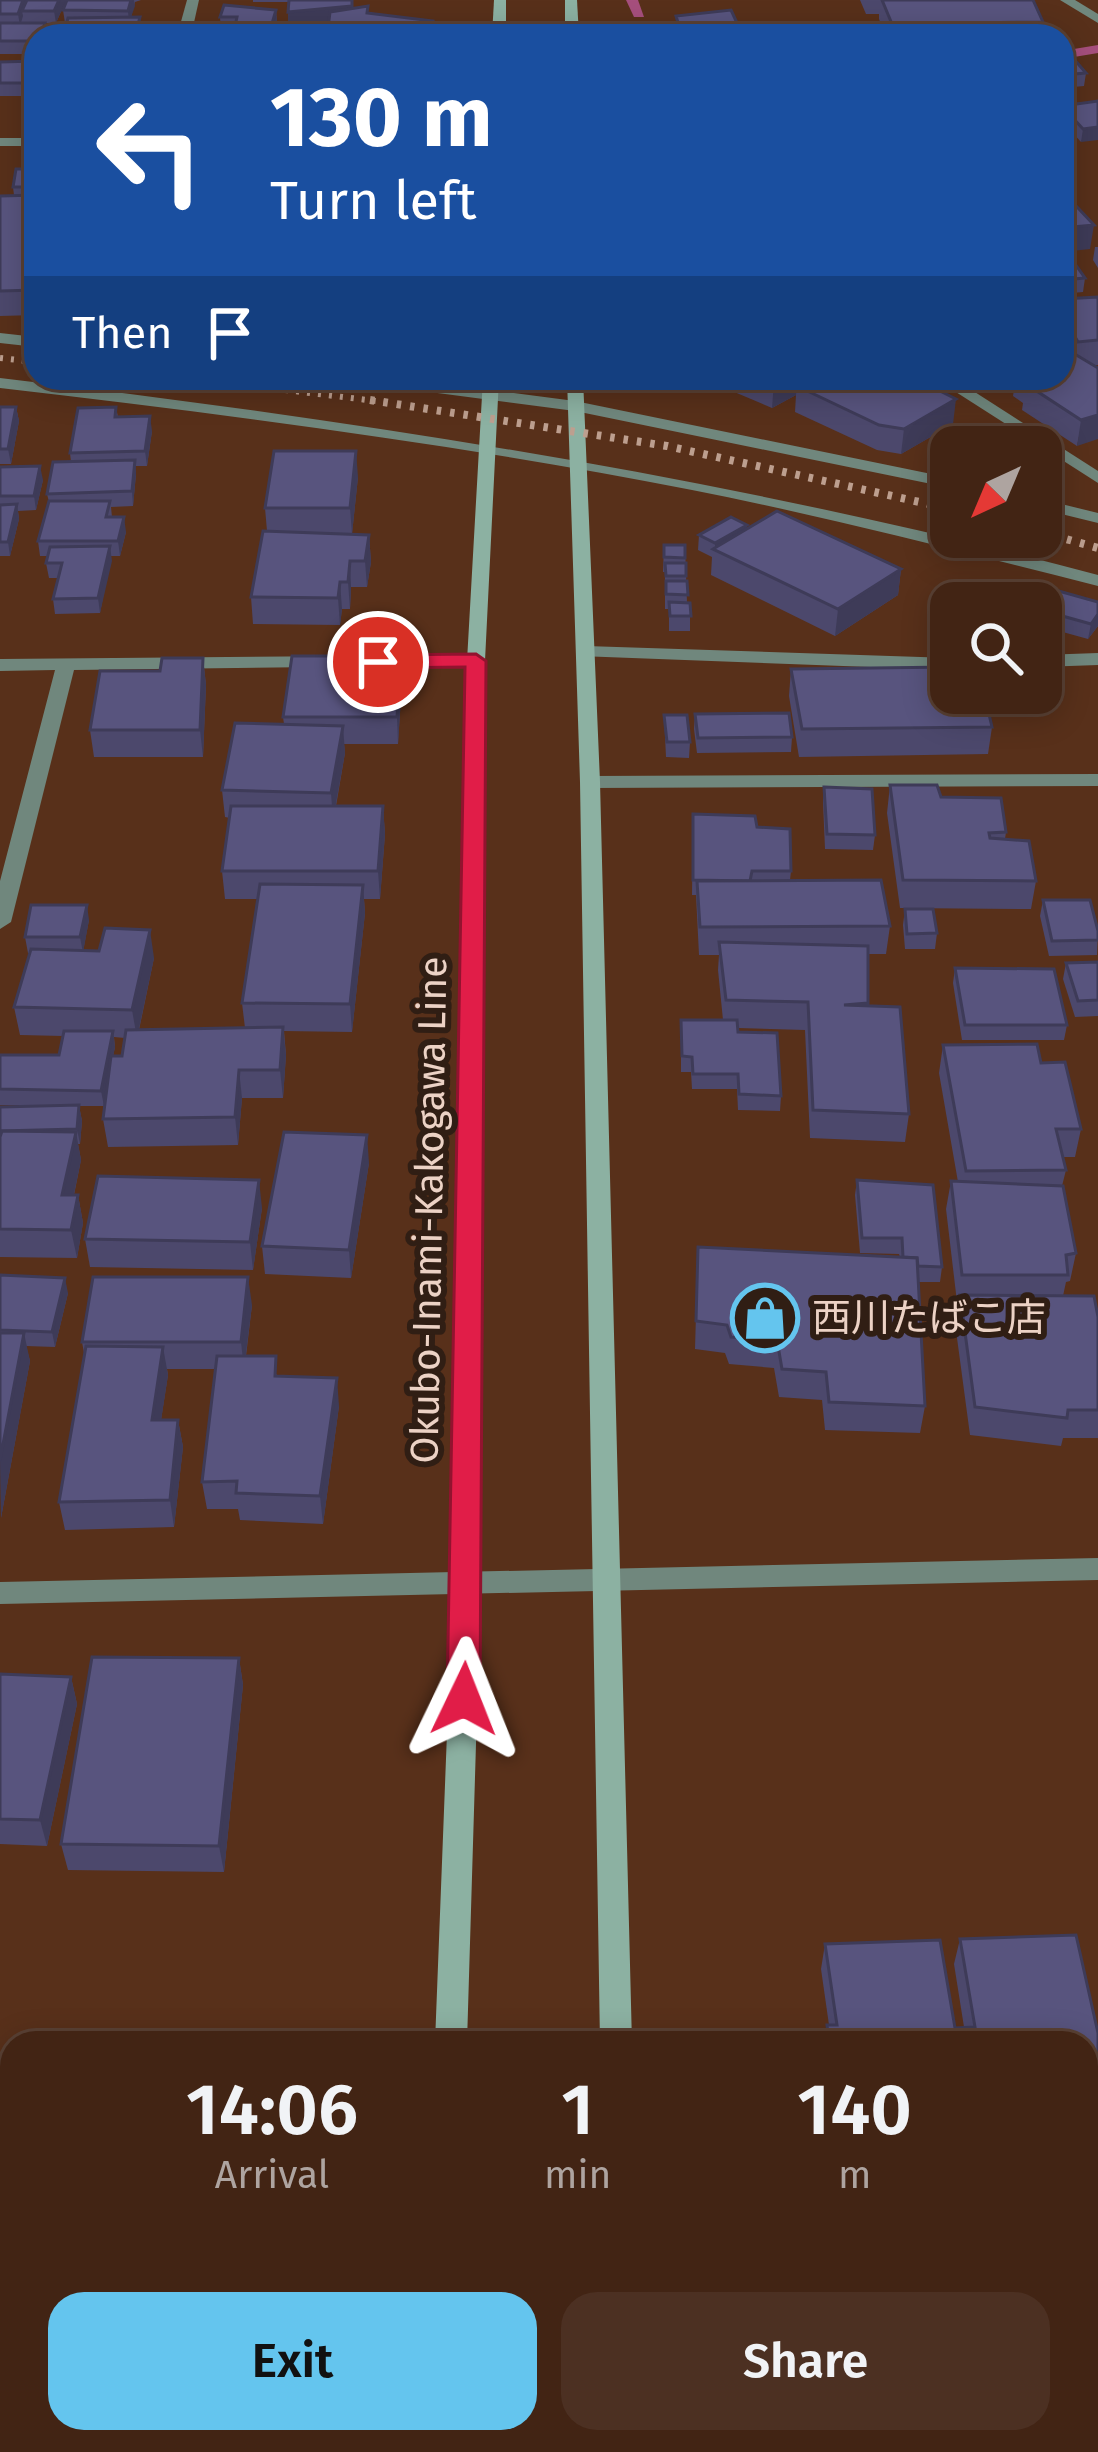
<!DOCTYPE html>
<meta charset="utf-8">
<style>
body{margin:0;font-family:"Fira Sans","Noto Sans JP",sans-serif;background:#4c3022;color:#f1f3f6;height:100vh;display:flex;flex-direction:column;font-size:45px;white-space:nowrap}
*{box-sizing:border-box;margin:0}
p{font-size:39px;color:#aea4a0}
.icon{flex:none;width:66px;height:66px;fill:none;stroke:currentColor;stroke-width:2;stroke-linecap:round;stroke-linejoin:round}
.map{position:relative;flex:1;overflow:hidden}
.sheet{position:absolute;left:0px;top:2031px;width:1098px;height:423px;display:flex;flex-direction:column;background:#422414;border-radius:36px 36px 0 0;box-shadow:0 6px 30px #0003,0 0 0 3px #5a4134}
.sheet>*{flex:none}
.hud{position:absolute;left:24px;top:24px;width:1050px;height:366px;border-radius:36px;box-shadow:0 6px 30px #0003,0 0 0 3px #5a4134;background:#1a4fa0;color:#fff;overflow:hidden}
.needle{width:78px;rotate:224deg}
.buttons{position:absolute;left:930px;top:426px;display:grid;gap:24px}
.buttons a{display:grid;place-items:center;width:132px;height:132px;border-radius:24px;background:#422414;box-shadow:0 6px 30px #0003,0 0 0 3px #5a4134;font-size:60px}
.pin{position:absolute;display:grid;place-items:center;width:102px;height:102px;color:#fff;margin:-51px;border:6px solid #fff;border-radius:50%;box-shadow:0 3px 12px #0007}
.me{position:absolute;width:132px;margin:-66px;rotate:2deg;stroke-linejoin:round;filter:drop-shadow(0 0 9px #0008)}
.turn{display:flex;align-items:center;gap:42px;height:252px;padding:0 48px;font-size:54px}
.turn .icon{width:156px;height:156px;stroke-width:2.5}
.turn b{display:block;font-size:84px;line-height:102px}
.then{display:flex;align-items:center;height:114px;padding:0 48px;background:#0003;gap:24px;font-size:45px}
.eta{display:flex;justify-content:space-evenly;align-items:center;height:204px;text-align:center}
.eta b{font-size:72px;font-weight:600;line-height:84px}
.action{display:flex;gap:24px;margin-top:auto;padding:24px 48px}
.action a{flex:1;height:138px;border-radius:36px;background:#64c5ee;color:#111;font-size:48px;font-weight:600;line-height:138px;text-align:center}
.action a+a{background:#4c3022;color:#f1f3f6}
.map>svg:first-child{display:block}
</style>
<div class="map">
<svg width="1098" height="2452" viewBox="0 0 1098 2452">
<rect width="100%" height="100%" fill="#58301a"/>
<g fill="none" stroke-linecap="round" stroke-linejoin="round">
<g fill="#a64f7d" fill-rule="evenodd">
<path d="M626 0H638L644 17H634Z"/>
<path d="M1098 45V53L1062 59V51Z"/>
</g>
<g fill="#70877d" fill-rule="evenodd">
<path d="M586 646 951 658V670L579 656 577 652Z"/>
<path d="M1098 653V665L1041 667V655Z"/>
</g>
<g fill="#70877d" fill-rule="evenodd">
<path d="M187 0H199L191 36H177Z"/>
<path d="M1060 0H1075L1098 14V23Z"/>
<path d="M0 138H22L29 142 22 146H0Z"/>
<path d="M0 333 36 337V347L0 343Z"/>
<path d="M0 378C371 422 737 479 1098 575V586C963 552 829 517 692 490 463 445 231 415 0 388Z"/>
<path d="M353 378H398L575 401 951 478V488L575 411 361 383Z"/>
<path d="M934 378H953L1098 471V483Z"/>
<path d="M1041 499 1098 513V523L1041 509Z"/>
<path d="M476 655 483 657V665L74 670 11 922 0 929V881L55 670 0 671V659Z"/>
<path d="M1098 774V786L590 788 580 782 590 776Z"/>
<path d="M1098 1558V1580L0 1604V1582Z"/>
<path d="M1098 2178V2210L1086 2211V2179Z"/>
</g>
<g fill="#8cb1a2" fill-rule="evenodd">
<path d="M494 0H506V36H492Z"/>
<path d="M565 0H577L579 36H565Z"/>
<path d="M483 378H499L485 661 481 1578 467 2043H435L453 1578 467 661Z"/>
<path d="M567 378H583L600 782 632 2043H600L580 782Z"/>
<path d="M418 2442H454L453 2452H417Z"/>
<rect x="609" y="2442" width="36" height="10"/>
</g>
<g stroke="#bd9f8f" stroke-width="6" stroke-dasharray="3 8" stroke-linecap="butt">
<path d="M0 358 36 362"/>
<path d="M187 378 392 403"/>
</g>
<g stroke="#bd9f8f" stroke-width="8" stroke-dasharray="4.5 9" stroke-linecap="butt">
<path d="M370 400 667 446 951 509"/>
<path d="M1041 532 1098 548"/>
</g>
</g>
<g fill="#4c486c" fill-rule="evenodd">
<path d="M0 0H66L56 23H45L47 36H36V54H0Z"/>
<path d="M67 0H141L135 2 131 17H140L141 30 65 23 63 10Z"/>
<path d="M253 0H353L329 21 288 24 289 2H253Z"/>
<path d="M860 0H1033L1043 22 1042 36H886L879 19V14H866Z"/>
<path d="M276 10 277 23 274 32 327 36H235V30H221L220 17Z"/>
<path d="M1062 50 1086 73 1084 86 1062 88Z"/>
<path d="M36 61V96H0V62Z"/>
<path d="M1098 101 1081 142 1062 121V104Z"/>
<path d="M36 149V315L0 316V196L14 195 13 187 32 169 31 164Z"/>
<path d="M1095 247H1098V268L1093 260Z"/>
<path d="M1062 254 1085 278 1083 292 1062 294Z"/>
<path d="M1098 297V365H1094L1077 446 1022 410 1023 403 1013 396 1015 384 991 391 973 378H1062L1067 355 1062 346V299Z"/>
<path d="M713 378H914L953 424 901 454 877 450 795 412 796 395 772 408 713 383Z"/>
<path d="M0 407H16L19 421 11 464H0Z"/>
<path d="M116 407 118 417 152 431 147 466H135L136 474 133 506 111 507 112 517 126 532 120 556H111L100 613 55 614 53 599 58 578H49L46 563 48 556H40L38 541 49 502 47 494 71 462 70 453Z"/>
<path d="M0 467 43 480 36 510 18 511 19 519 10 556H0Z"/>
<path d="M358 477 352 534 369 535 371 562 367 587H351L350 609H342L340 625 253 624 251 597 267 531 265 508Z"/>
<path d="M746 529 901 569 898 595 835 636 711 575 712 557 698 550 699 535Z"/>
<path d="M664 545H685L687 603H690V631H669V609H665V572H663Z"/>
<path d="M1008 601 1098 602V626L1088 639 1041 626V603H1008Z"/>
<path d="M203 658 206 685 203 757H94L90 730Z"/>
<path d="M791 669 992 727 988 754 799 757 789 696Z"/>
<path d="M365 670 401 697 398 744H344L345 753 336 806H383L385 834 380 899H364L365 913 352 1032 284 1031 286 1055 283 1098H242L238 1145 108 1147 103 1119 107 1091 104 1106H79L82 1121 80 1144H78L81 1160 74 1195H78L83 1223 77 1258 0 1257V1107L67 1106 0 1105V1055H59L63 1036 20 1035 14 1007 29 953H28L25 937 89 920 83 951 154 958 139 1030 245 1028 242 1003 258 899H225L222 871 230 818 225 817 222 790 284 724 283 717ZM114 1037 125 1038 122 1056H113L115 1047Z"/>
<path d="M695 714 792 737 791 752 697 753 694 729Z"/>
<path d="M664 715 690 742 689 758 666 757Z"/>
<path d="M890 785 941 797 1006 832 1005 839 1036 881 1031 909 900 908 887 813Z"/>
<path d="M824 787 875 835 873 850 825 849 823 802Z"/>
<path d="M693 814 757 827 791 871 790 880 890 926 886 954H868L867 1006 909 1114 905 1142 810 1138 805 1030 738 1028V1032L781 1096 780 1111 738 1110 737 1089H692L691 1072H681V1020H723L718 970 719 955H699L696 895H692Z"/>
<path d="M1043 900 1098 931 1097 955 1049 956 1040 916Z"/>
<path d="M905 909 937 933 935 949H905L903 925Z"/>
<path d="M1098 962V1016L1075 1017 1063 979 1066 963Z"/>
<path d="M955 968 1067 1025 1064 1040H962L953 983Z"/>
<path d="M943 1045 1041 1063 1081 1129 1075 1157H1062L1066 1170 1062 1186 1076 1253 1070 1281 1066 1282 1063 1296 1098 1317V1438H1063L1061 1446 970 1435 955 1323 958 1302H957L946 1209 951 1181 958 1182 939 1073Z"/>
<path d="M369 1163 351 1278 265 1274 262 1246Z"/>
<path d="M857 1180 942 1267 940 1282H918L925 1406 920 1433 825 1430 822 1400 779 1397 774 1368 729 1364 725 1353 695 1349 698 1247 900 1257 899 1254 860 1253 855 1195Z"/>
<path d="M262 1208 253 1270 90 1267 85 1239Z"/>
<path d="M0 1275 68 1293 55 1347 26 1346 30 1361 1 1518Z"/>
<path d="M252 1305 246 1356 279 1376 339 1406 323 1524 240 1520 238 1509H207L202 1482 215 1369H167L168 1375 161 1420H178L183 1447 174 1527 65 1530 59 1502 84 1353 82 1342Z"/>
<path d="M239 1658 243 1685 224 1872 68 1870 61 1844Z"/>
<path d="M0 1674 71 1677 77 1704 47 1846 0 1844Z"/>
<path d="M960 1939 1098 2033V2123L1086 2124V2043H824L827 2025H829L821 1969 825 1944 955 2028 964 2027 954 1964Z"/>
</g>
<g fill="#3e3b58">
<path d="M23 0H29L22 11 23 16 20 26 18 14Z"/>
<path d="M59 0H66L56 23 54 11Z"/>
<path d="M131 0H134L135 6 129 23 128 11Z"/>
<path d="M353 0V19L288 24V12Z"/>
<path d="M276 10 277 23 272 36 271 27Z"/>
<path d="M1098 127V140L1081 142 1083 129Z"/>
<path d="M1094 225 1090 249 1062 252V228Z"/>
<path d="M782 378H831L797 386 796 395 772 408 774 382Z"/>
<path d="M993 378H1016L1015 384 991 391Z"/>
<path d="M956 399 953 424 901 454 904 429Z"/>
<path d="M16 407 19 421 11 464 8 449Z"/>
<path d="M1098 415V439L1077 446 1081 420Z"/>
<path d="M150 416 152 431 147 466 145 451Z"/>
<path d="M356 451 358 477 352 534 350 508Z"/>
<path d="M135 460 136 474 133 506 132 491Z"/>
<path d="M40 466 43 480 36 510 34 496Z"/>
<path d="M17 504 19 519 10 556 8 542Z"/>
<path d="M124 517 126 532 120 556 118 541Z"/>
<path d="M747 525 746 539 715 550V543Z"/>
<path d="M369 535 371 562 367 587 365 561Z"/>
<path d="M110 546 112 561 100 613 98 598Z"/>
<path d="M350 561 351 587 350 609 348 582Z"/>
<path d="M901 569 898 595 835 636 838 609Z"/>
<path d="M340 582 342 609 340 625 338 598Z"/>
<path d="M1098 614V626L1088 639 1091 624Z"/>
<path d="M203 658 206 685 203 757 200 730Z"/>
<path d="M400 670 401 697 398 744 397 717Z"/>
<path d="M343 726 345 753 333 820 331 793Z"/>
<path d="M383 806 385 834 380 899 378 871Z"/>
<path d="M363 885 365 913 352 1032 350 1004Z"/>
<path d="M87 905 89 920 83 953 80 937Z"/>
<path d="M150 930 154 958 137 1038 132 1010Z"/>
<path d="M283 1027 286 1055 283 1098 280 1070Z"/>
<path d="M113 1031 115 1047 104 1106 101 1091Z"/>
<path d="M239 1070 242 1098 238 1145 235 1117Z"/>
<path d="M79 1105 82 1121 80 1144 77 1129Z"/>
<path d="M76 1132 81 1160 68 1223 62 1195Z"/>
<path d="M367 1135 369 1163 351 1278 349 1250Z"/>
<path d="M259 1180 262 1208 253 1270 250 1242Z"/>
<path d="M78 1195 83 1223 77 1258 71 1230Z"/>
<path d="M248 1277 252 1305 244 1369 241 1342Z"/>
<path d="M65 1278 68 1293 55 1347 52 1332Z"/>
<path d="M24 1333 30 1361 1 1518 0 1460Z"/>
<path d="M163 1347 168 1375 157 1447 152 1420Z"/>
<path d="M337 1378 339 1406 323 1524 320 1496Z"/>
<path d="M178 1420 183 1447 174 1527 170 1500Z"/>
<path d="M239 1658 243 1685 224 1872 219 1846Z"/>
<path d="M71 1677 77 1704 47 1846 40 1820Z"/>
</g>
<g fill="#58547e" stroke="#3e3b58" stroke-width="3">
<path d="M0 0H23L18 14H0Z"/>
<path d="M27 0H59L54 11H22Z"/>
<path d="M67 0H131L128 11 63 10Z"/>
<path d="M289 0H352V6L288 12Z"/>
<path d="M882 0H1033L1043 22 892 24Z"/>
<path d="M224 5 276 10 271 27 235 26 237 17H220Z"/>
<path d="M368 6 367 13 433 21 430 36H327L330 12Z"/>
<path d="M731 10 737 23 782 24 785 36H682L676 16Z"/>
<path d="M140 17 135 36H63L68 18Z"/>
<path d="M0 23H45L41 36H36V41H0Z"/>
<path d="M326 26 325 36H258V34Z"/>
<path d="M1062 50H1066L1086 73 1062 75Z"/>
<path d="M36 61V83H0V62Z"/>
<path d="M1098 101V127L1083 129 1062 106Z"/>
<path d="M16 169H36V187H13Z"/>
<path d="M1062 191 1094 225 1062 228Z"/>
<path d="M36 195V290L0 291V196Z"/>
<path d="M1062 254H1068L1085 278 1062 280Z"/>
<path d="M1098 297V340L1078 342 1066 321H1062V299Z"/>
<path d="M1073 353 1098 368V415L1081 420 1026 384 1034 381 1028 378H1062V356Z"/>
<path d="M812 378H914L956 399 904 429 879 425 797 386Z"/>
<path d="M0 407H16L8 449H0Z"/>
<path d="M116 407 115 417 150 416 145 451 70 453 78 408Z"/>
<path d="M274 451H356L350 508H265Z"/>
<path d="M135 460 132 491 47 494 53 462Z"/>
<path d="M40 466 34 496H0V467Z"/>
<path d="M49 501H110L106 517H124L118 541H38Z"/>
<path d="M17 504 8 542H0V505Z"/>
<path d="M777 511 901 569 838 609 713 549Z"/>
<path d="M731 517 747 525 715 543 699 535Z"/>
<path d="M263 531 369 535 365 561H350L348 582H340L338 598 251 597Z"/>
<path d="M664 545H685V558L664 557Z"/>
<path d="M110 546 98 598 53 599 62 563H46L50 547Z"/>
<path d="M665 563H686V576H666Z"/>
<path d="M666 581H687L688 595 666 594Z"/>
<path d="M1023 581 1098 602V614L1091 624 1041 610V603H1015L1008 601Z"/>
<path d="M669 602 690 603 691 616H670Z"/>
<path d="M292 656H364L363 670H400L397 717H283Z"/>
<path d="M162 658H203L200 730H90L100 671H160Z"/>
<path d="M951 667V693H984L992 727 802 729 791 669Z"/>
<path d="M789 713 792 737 698 738 695 714Z"/>
<path d="M664 715H687L690 742H667Z"/>
<path d="M235 723 343 726 331 793 222 790Z"/>
<path d="M890 785H937L941 797 1001 798 1006 832 989 833 990 838 1029 841 1036 881 903 880Z"/>
<path d="M824 787 872 789 875 835 827 834Z"/>
<path d="M231 806H383L378 871H222Z"/>
<path d="M693 814 755 816 757 827 790 829 791 871H752L750 881 693 880Z"/>
<path d="M881 880 890 926 700 927 697 881Z"/>
<path d="M260 884 363 885 350 1004 242 1003Z"/>
<path d="M1043 900H1090L1098 931V940L1052 941Z"/>
<path d="M31 905H87L80 937H25Z"/>
<path d="M905 909H933L937 933 907 934Z"/>
<path d="M105 928 150 930 132 1010 14 1007 31 949 99 951Z"/>
<path d="M719 942 868 946V1003L844 1005 900 1007 909 1114 813 1110 808 1002 726 1000Z"/>
<path d="M1098 962V1000L1078 1001 1066 963Z"/>
<path d="M955 968 1054 969 1067 1025H965Z"/>
<path d="M681 1020H737L738 1032 777 1033 781 1096 739 1094 738 1074H693L692 1057 682 1056Z"/>
<path d="M283 1027 280 1070H239L235 1117 103 1119 111 1056H122L126 1030Z"/>
<path d="M64 1031H113L101 1091 0 1089V1055H59Z"/>
<path d="M1037 1044 1041 1063 1065 1062 1081 1129H1056L1066 1170 966 1171 943 1045Z"/>
<path d="M79 1105 77 1129 0 1131V1107Z"/>
<path d="M2 1131 76 1132 62 1195H78L71 1230 0 1229V1137Z"/>
<path d="M284 1132 367 1135 349 1250 262 1246Z"/>
<path d="M98 1176 259 1180 250 1242 85 1239Z"/>
<path d="M857 1180 933 1185 942 1267 918 1266 917 1258 903 1257 902 1238H862Z"/>
<path d="M951 1181 1063 1186 1076 1253 1066 1255 1068 1275H962Z"/>
<path d="M698 1247 917 1258 925 1406 829 1402 826 1372 782 1369 777 1340 731 1337 727 1325 696 1321Z"/>
<path d="M0 1275 65 1278 52 1332 0 1330Z"/>
<path d="M93 1277H248L241 1342H82Z"/>
<path d="M960 1295 1094 1296 1098 1317V1410H1068L1067 1418 975 1407Z"/>
<path d="M0 1333H24L0 1460Z"/>
<path d="M86 1346 163 1347 152 1420H178L170 1500 59 1502Z"/>
<path d="M217 1356H276L275 1376 337 1378 320 1496 236 1493 237 1481 202 1482Z"/>
<path d="M92 1657 239 1658 219 1846 61 1844Z"/>
<path d="M0 1674 71 1677 40 1820 0 1819Z"/>
<path d="M1076 1935 1098 2033V2100H1086V2043H829L827 2025H837L825 1944 940 1940 955 2028 975 2027 960 1939Z"/>
<path d="M759 2442 1018 2445V2452H759Z"/>
</g>
<path fill="#e11d48" stroke="#92132f" stroke-width="3" d="M476 654 486 661 480 1699 475 1709H452L447 1699 465 667 378 668 367 662 378 655Z"/>
<defs>
<symbol id="shop-ring" viewBox="-11 -11 22 22"><circle r="9.5" fill="#301e14" stroke="#64c5ee" stroke-width="1.5"/><path d="M-5-2.5h2.3a2.7 3.5 0 0 1 5.4 0H5L5.5 6h-11ZM-1.5-2.5h3a1.5 2.3 0 0 0-3 0Z" fill="#64c5ee"/></symbol>
</defs>
<g fill-rule="evenodd">
<use href="#shop-ring" x="727" y="1280" width="76" height="76"/>
</g>
<g text-anchor="middle" dominant-baseline="central" stroke-width="12" stroke-linejoin="round" paint-order="stroke">
<g font-size="39" fill="#ecd2c5" stroke="#301e14">
<text transform="translate(429 1210) rotate(-89)">Okubo-Inami-Kakogawa Line</text>
</g>
<g font-size="39" fill="#ecd2c5" stroke="#301e14" text-anchor="start">
<text x="812" y="1318">西川たばこ店</text>
</g>
</g>
</svg>
<div class="buttons">
<a><svg class="needle" viewBox="-14 -14 28 28"><path d="M0-13l5 13h-10z" fill="#e53935"/><path d="M0 13l5-13h-10z" fill="#aea4a0"/></svg></a>
<a><svg class="icon" aria-label="search" viewBox="0 0 24 24"><circle cx="10" cy="10" r="6"/><path d="M15 15l6 6"/></svg></a>
</div>
<div class="pin" style="left:378px;top:662px;background:#d93025"><svg class="icon" aria-label="arrive" viewBox="0 0 24 24"><path d="M6 21V4h12l-3 4 3 4H6"/></svg></div>
<svg class="me" style="left:464px;top:1699px" viewBox="-20 -20 40 40"><path d="M0-17L14 15 0 8-14 15z" fill="#e11d48" stroke="#fff" stroke-width="4"/></svg>
<div class="hud">
<div class="turn"><svg class="icon" aria-label="left" viewBox="0 0 24 24"><path d="M17 20v-9H6M10 6l-5 5 5 5"/></svg><div><b>130 m</b>Turn left</div></div>
<div class="then">Then<svg class="icon" aria-label="arrive" viewBox="0 0 24 24"><path d="M6 21V4h12l-3 4 3 4H6"/></svg></div>
</div>
<section class="sheet">
<div class="eta">
<div><b>14:06</b><p>Arrival</p></div>
<div><b>1</b><p>min</p></div>
<div><b>140</b><p>m</p></div>
</div>
<div class="action"><a>Exit</a><a>Share</a></div>
</section>
</div>
